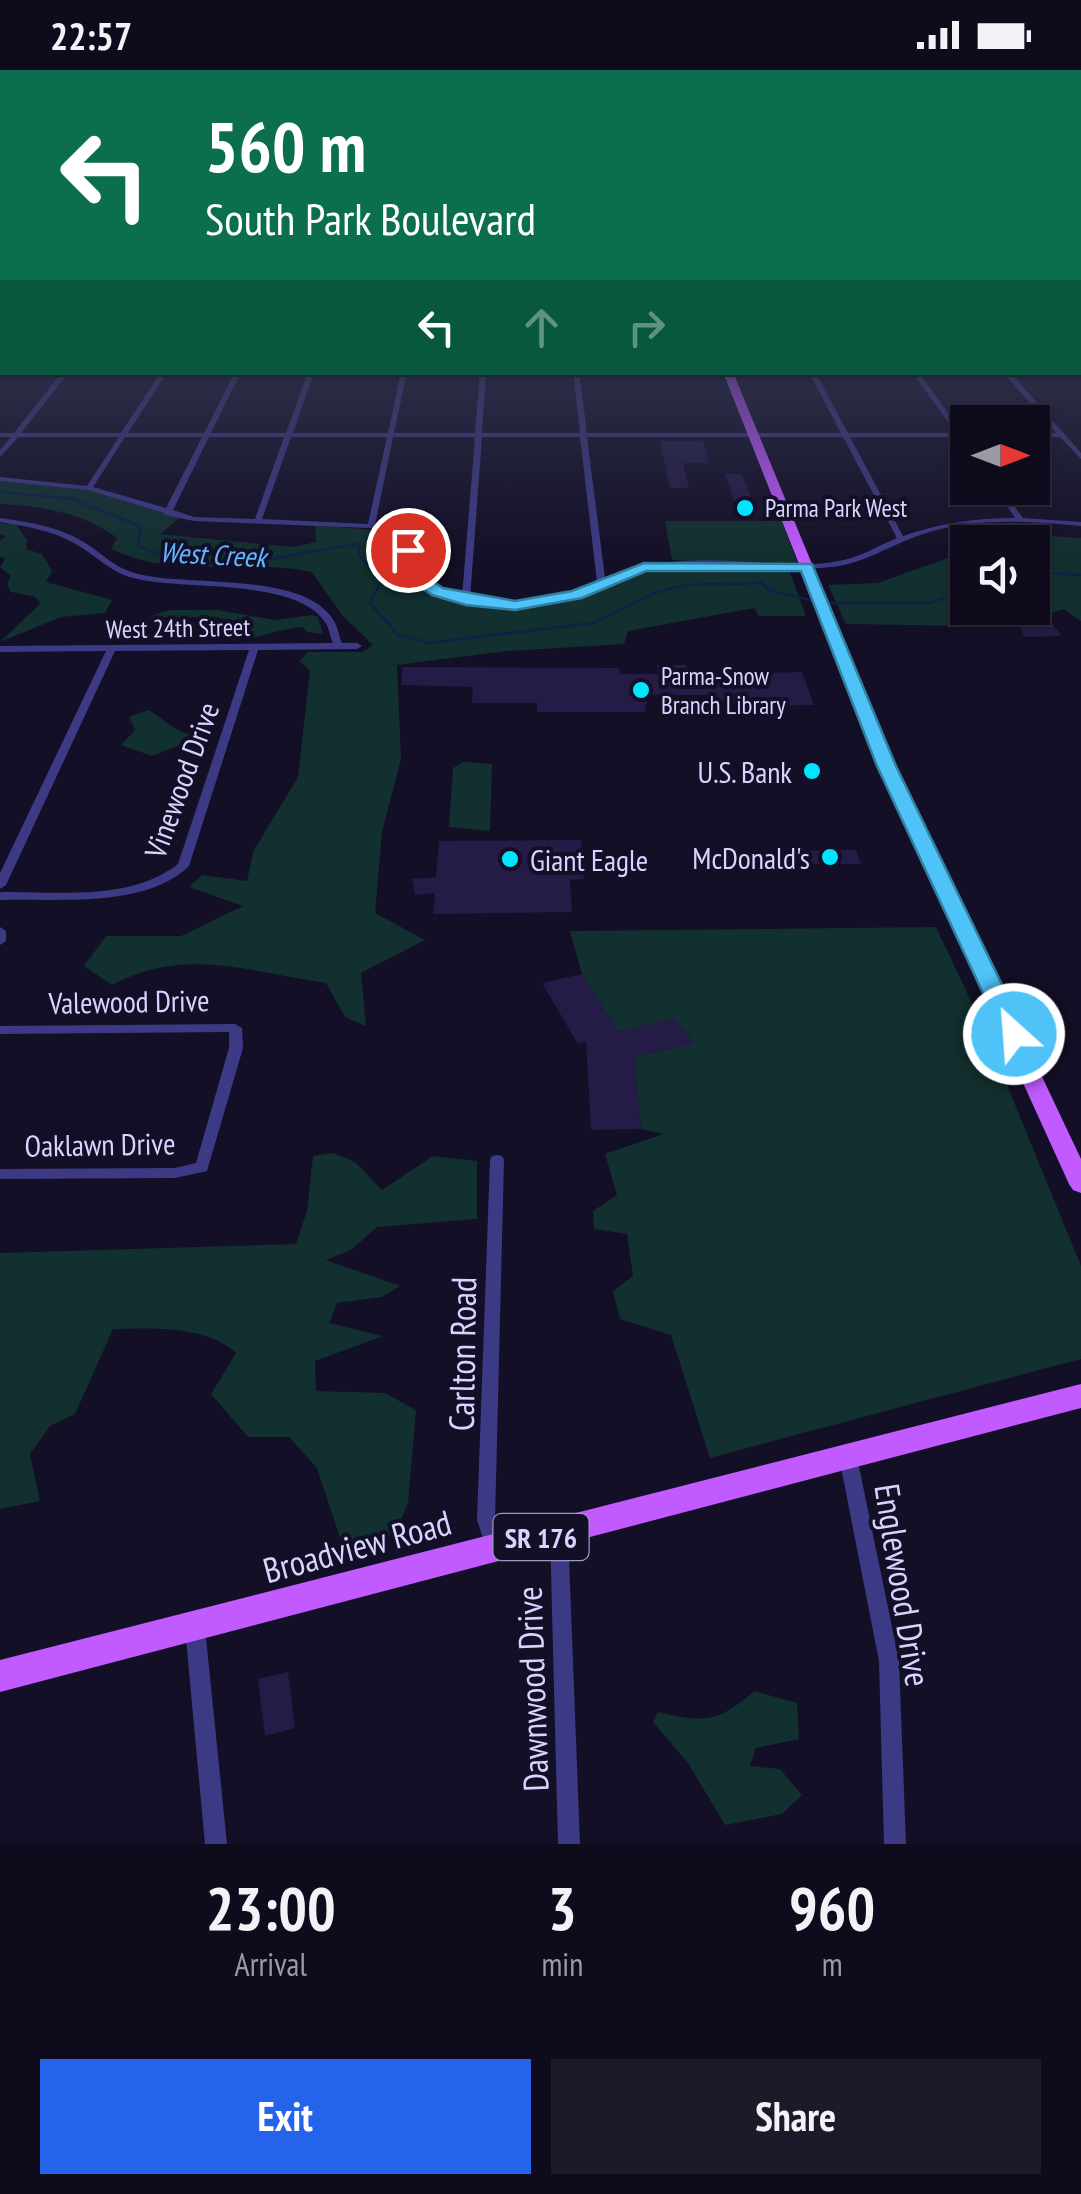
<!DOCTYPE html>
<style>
body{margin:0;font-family:"PT Sans Narrow",sans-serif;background:#1c1929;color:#f1f3f6;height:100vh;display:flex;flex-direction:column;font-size:38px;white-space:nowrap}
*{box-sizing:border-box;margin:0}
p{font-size:32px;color:#9b9ba3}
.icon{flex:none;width:55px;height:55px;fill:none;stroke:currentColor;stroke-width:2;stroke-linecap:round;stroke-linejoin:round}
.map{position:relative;height:1774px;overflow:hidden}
.side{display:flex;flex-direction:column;background:#0e0b1c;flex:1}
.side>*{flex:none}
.guide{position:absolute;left:0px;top:0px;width:1082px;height:305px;box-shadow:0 2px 8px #0004,0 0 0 2px #2e2b3b;background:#0b6e4f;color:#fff;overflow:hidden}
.needle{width:65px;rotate:90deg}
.controls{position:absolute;left:950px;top:335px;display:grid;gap:20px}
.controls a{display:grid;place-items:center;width:100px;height:100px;border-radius:0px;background:#0e0b1c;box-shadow:0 2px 8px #0004,0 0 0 2px #2e2b3b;font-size:50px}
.pin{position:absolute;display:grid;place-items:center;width:85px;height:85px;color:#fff;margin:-42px;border:5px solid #fff;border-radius:50%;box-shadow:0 2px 10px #0007}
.me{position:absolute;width:110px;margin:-55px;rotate:334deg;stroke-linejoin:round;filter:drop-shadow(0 0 8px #0008)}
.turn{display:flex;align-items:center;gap:35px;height:210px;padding:0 40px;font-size:45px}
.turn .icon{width:130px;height:130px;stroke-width:2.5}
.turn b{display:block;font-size:70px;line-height:85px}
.lanes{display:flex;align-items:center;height:95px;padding:0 40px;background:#0003;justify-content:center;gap:50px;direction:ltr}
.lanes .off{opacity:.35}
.eta{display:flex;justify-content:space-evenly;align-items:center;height:170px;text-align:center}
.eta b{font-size:60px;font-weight:700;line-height:70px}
.cta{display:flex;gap:20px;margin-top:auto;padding:20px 40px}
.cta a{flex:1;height:115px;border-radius:0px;background:#2563eb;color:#fff;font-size:40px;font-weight:700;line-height:115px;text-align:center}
.cta a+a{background:#1c1929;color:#f1f3f6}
.status{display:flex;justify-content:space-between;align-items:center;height:70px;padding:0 50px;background:#0e0b1c;direction:ltr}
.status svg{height:28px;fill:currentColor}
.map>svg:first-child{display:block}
</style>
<div class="status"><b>22:57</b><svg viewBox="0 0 49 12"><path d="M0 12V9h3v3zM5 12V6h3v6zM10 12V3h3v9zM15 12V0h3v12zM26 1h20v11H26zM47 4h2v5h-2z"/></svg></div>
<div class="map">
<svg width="1081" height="1774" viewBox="0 0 1081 1774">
<rect width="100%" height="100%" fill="#130f26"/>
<g fill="#12302f">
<path d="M0 411 85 419 180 448 160 464 292 477 316 472 315 455 373 460 391 468 405 486 411 510 429 524 510 540 575 529 647 500H789L806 546H759L754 538 628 561 624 574 506 581 397 595 401 689 382 762 375 843 425 870 361 903 366 956 345 947 326 913C248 902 186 876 112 915L84 896 106 866H181L243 836 189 817 202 805 247 811 253 782 298 707 310 600 299 591 308 582H362L373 575 342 545 312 502C246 488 176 510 111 479L117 468C84 443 42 436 0 434Z"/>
<path d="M665 451H782L798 494 672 490Z"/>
<path d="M0 453 16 454 27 470 26 479 42 484 52 501 46 512 112 530 105 543 61 547 0 572 41 533 33 526 11 522 7 514 11 506 0 497 5 489 0 486V471L6 466 0 465Z"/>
<path d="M1048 466 1081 468V551L1063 539 1045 546 974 550 972 556 846 554 828 515 878 513 967 481 968 538H1032V472H995Z"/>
<path d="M168 540H218L275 550 312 545 318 547 323 564 307 562 303 557C276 559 257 570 230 570L236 553 216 547H149Z"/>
<path d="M148 640C164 648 170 659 189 664L185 673 152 686 121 675 135 660 129 647Z"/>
<path d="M464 692 492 694 490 761 449 757 453 698Z"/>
<path d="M936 857 985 961 1081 1196V1289L710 1388 671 1265 620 1249 613 1221 633 1206 627 1164 594 1159 593 1141 617 1125 605 1084 663 1064 641 1059 634 987 694 973 673 949 618 962 582 904 570 861Z"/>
<path d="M334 1083 355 1092 382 1120 433 1086 477 1091V1149L377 1157 351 1180 326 1190 400 1216 382 1227 337 1233 329 1253 383 1266 315 1291 316 1321 385 1323 416 1340 408 1433 395 1464 343 1477 317 1398 289 1367H248L211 1324 236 1283C207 1255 152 1258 113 1259L75 1344 50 1356 30 1384 40 1431 0 1439V1183L296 1174 307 1141 313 1086Z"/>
<path d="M754 1621 797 1633 799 1669 756 1678 750 1696 780 1699 802 1725 782 1744 725 1755 688 1693 653 1652 658 1642C704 1653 718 1653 754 1621Z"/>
</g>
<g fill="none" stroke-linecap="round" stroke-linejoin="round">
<g stroke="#0c2248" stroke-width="2.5">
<path d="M0 422 72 429 140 456 138 476C217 512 280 484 358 474L359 485 381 512 370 533 398 565 429 573 593 553 657 522 686 515 761 513 771 521 815 531"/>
<path d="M1032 502 1081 505"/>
<path d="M824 533H929L968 520"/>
</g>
</g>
<g fill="#241b47">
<path d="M660 371H703L709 393H683L689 418H670Z"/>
<path d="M725 404H742L757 444H738Z"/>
<path d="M1015 550H1050L1061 566 1025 567Z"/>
<path d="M657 595H686L688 605 802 602 814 635 767 636 765 630 711 633 708 625H648L645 642H537V633H472L473 617 401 615 403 597 619 598 620 604H658Z"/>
<path d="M581 770 584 809 570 810 572 842 433 844 435 823 415 825 412 809 436 807 439 771Z"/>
<path d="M856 780 861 794H803L799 781Z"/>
<path d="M582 904 618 962 674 948 695 973 634 987 641 1059 591 1060 586 971 578 974 542 913Z"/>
<path d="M288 1602 295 1658 265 1666 258 1609Z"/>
</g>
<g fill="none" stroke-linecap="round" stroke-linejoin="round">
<g fill="#3d3a85" fill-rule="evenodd">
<path d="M2 271V276L0 277V272Z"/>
<path d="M62 302H69L21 363H121L161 302H167L128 363H204L235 302H241L211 363H286L308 302H314L293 363H388L401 302H407L394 363H475L480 302H486L482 363H580L573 302H579L587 363H841L809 302H815L848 363H956L912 302H918L963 363H968V367H966L968 377 959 367H850L903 466C940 453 976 448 1015 448L995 418H1001L1023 448 1081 452V456C1029 451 974 447 923 464 892 474 864 494 831 497 770 504 709 488 649 499 624 504 602 517 578 526 543 540 503 541 466 533 450 530 430 525 418 513 395 489 409 473 370 458L194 451 165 445 164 443 88 420 0 411V407L87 416 119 367H18L0 387V380L11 367H0V363H14ZM125 367H202L166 438 93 417ZM209 367H284L255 449 194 447 173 440ZM291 367H387L368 454 262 449ZM393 367H475L462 527C449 523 434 520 424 509 402 486 413 469 375 455ZM482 367H580L597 512C554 532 518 537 470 529ZM587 367H843L897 468C877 476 859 488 838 491 810 497 780 494 752 492 701 489 652 488 605 508Z"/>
<path d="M1003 302H1010L1081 383V389L1060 367H1032V363H1056Z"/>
<path d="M0 448C28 452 57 456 82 471 100 481 114 498 135 503 186 518 304 500 334 551 338 557 339 567 342 573H357L362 576 357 579 258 580 189 796C145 839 57 828 0 830V822C58 821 129 832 178 794L249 580 115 581 6 815 0 819V803L106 581 0 582V576L333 573C330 567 329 557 325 552 295 507 182 521 133 508 110 502 94 484 74 473 51 460 25 456 0 452Z"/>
<path d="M0 857 6 861V871L0 875Z"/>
<path d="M235 954 242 958 243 978 207 1101 175 1108 0 1109V1099L175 1098 196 1093 229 978V962L0 964V956Z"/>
<path d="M497 1085 502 1086 504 1090 495 1450 505 1478 502 1484 495 1487 488 1484 477 1450 490 1090 492 1086Z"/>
<path d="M848 1379 854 1381 857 1387 899 1591 906 1774H884L879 1591 839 1387 842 1381Z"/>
<path d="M559 1453 566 1456 568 1462 580 1774H558L550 1462 552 1456Z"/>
<path d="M195 1548 202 1551 205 1558 227 1774H205L185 1558 188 1551Z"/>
</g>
<g fill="#c25bff" fill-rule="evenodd">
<path d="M723 302H733L895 696 1081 1089V1123L1073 1120 1069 1114 879 696Z"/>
<path d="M1081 1314V1338L0 1622V1590Z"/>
</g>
</g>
<linearGradient id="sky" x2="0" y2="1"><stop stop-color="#0a0815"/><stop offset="0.49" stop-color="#333752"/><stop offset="1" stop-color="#333752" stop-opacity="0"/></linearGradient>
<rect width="1081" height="491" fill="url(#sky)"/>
<path fill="#4fc3f7" stroke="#337fa1" stroke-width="2.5" d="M408 476 415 480 426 507 443 518 515 531 572 521 644 493 812 494 896 696 1026 964 1022 969H1005L1002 964 877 696 801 501H646L582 528 515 540 466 535 432 525 414 513 400 480Z"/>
<g fill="#00e5ff" stroke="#130f26" stroke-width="4">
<circle cx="745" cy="438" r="10"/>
<circle cx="641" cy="620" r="10"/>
<circle cx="812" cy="701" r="10"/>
<circle cx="830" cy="787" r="10"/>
<circle cx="510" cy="789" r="10"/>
</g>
<g text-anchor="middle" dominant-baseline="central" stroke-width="8" stroke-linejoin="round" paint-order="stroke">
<g font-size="25" fill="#d9d4ff" stroke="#130f26" text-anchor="start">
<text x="765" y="438">Parma Park West</text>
<text x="661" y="606">Parma-Snow<tspan x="661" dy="29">Branch Library</tspan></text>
</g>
<g font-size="25" fill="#d9d4ff" stroke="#130f26">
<text transform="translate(178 558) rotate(-1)">West 24th Street</text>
</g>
<g font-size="28" font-style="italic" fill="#62b6ff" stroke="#130f26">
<text transform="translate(213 484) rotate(3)">West Creek</text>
</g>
<rect fill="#130f26" stroke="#9e99be" stroke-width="2.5" x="493.5" y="1444" width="95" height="46" rx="8"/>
<g font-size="28" font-weight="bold" fill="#d9d4ff">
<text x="541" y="1467">SR 176</text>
</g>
<g font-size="30" fill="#d9d4ff" stroke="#130f26" text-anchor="end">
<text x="792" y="701">U.S. Bank</text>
<text x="810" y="787">McDonald's</text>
<text x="530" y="789" text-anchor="start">Giant Eagle</text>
</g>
<g font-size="30" fill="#d9d4ff" stroke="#130f26">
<text transform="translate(181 710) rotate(-70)">Vinewood Drive</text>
<text transform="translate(129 931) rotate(-1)">Valewood Drive</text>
<text transform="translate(100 1074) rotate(-1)">Oaklawn Drive</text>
</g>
<g font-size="35" fill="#d9d4ff" stroke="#130f26">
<text transform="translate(462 1284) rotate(-89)">Carlton Road</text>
<text transform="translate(357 1476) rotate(-15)">Broadview Road</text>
<text transform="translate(903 1515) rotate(81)">Englewood Drive</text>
<text transform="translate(532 1619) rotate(-92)">Dawnwood Drive</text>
</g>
</g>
</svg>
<div class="controls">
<a><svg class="needle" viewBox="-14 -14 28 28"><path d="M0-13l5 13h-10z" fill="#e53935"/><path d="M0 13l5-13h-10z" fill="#9b9ba3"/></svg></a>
<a><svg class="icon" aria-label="sound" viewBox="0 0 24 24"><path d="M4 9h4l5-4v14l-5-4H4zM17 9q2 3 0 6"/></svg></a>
</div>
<div class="pin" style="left:408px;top:480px;background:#d93025"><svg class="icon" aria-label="arrive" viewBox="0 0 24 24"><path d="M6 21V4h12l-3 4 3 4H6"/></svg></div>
<svg class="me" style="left:1014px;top:964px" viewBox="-20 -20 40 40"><circle r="17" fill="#4fc3f7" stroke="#fff" stroke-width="3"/><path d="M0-11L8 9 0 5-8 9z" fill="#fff"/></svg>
<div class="guide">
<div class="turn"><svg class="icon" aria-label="left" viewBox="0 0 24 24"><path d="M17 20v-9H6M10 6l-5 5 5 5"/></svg><div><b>560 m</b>South Park Boulevard</div></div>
<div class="lanes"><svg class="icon" aria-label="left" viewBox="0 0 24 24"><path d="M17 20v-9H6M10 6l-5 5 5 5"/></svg><svg class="icon off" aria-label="ahead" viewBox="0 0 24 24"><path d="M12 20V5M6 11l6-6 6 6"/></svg><svg class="icon off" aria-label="right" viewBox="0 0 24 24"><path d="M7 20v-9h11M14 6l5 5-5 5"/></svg></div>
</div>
</div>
<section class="side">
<div class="eta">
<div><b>23:00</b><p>Arrival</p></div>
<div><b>3</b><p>min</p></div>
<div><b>960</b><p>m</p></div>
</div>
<div class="cta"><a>Exit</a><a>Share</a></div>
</section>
